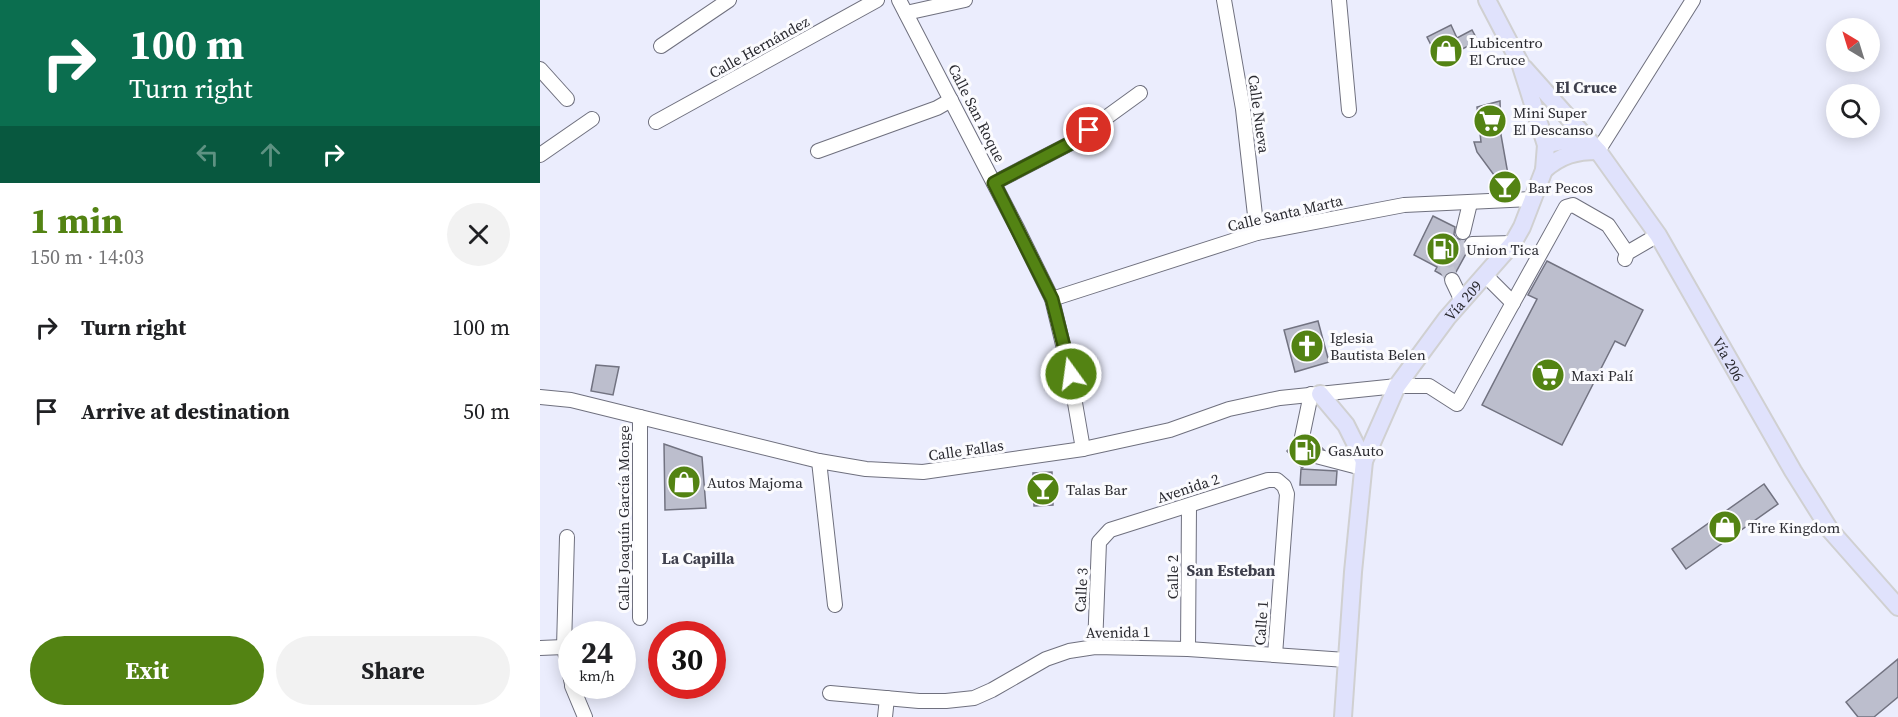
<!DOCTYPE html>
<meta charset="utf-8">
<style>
body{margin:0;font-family:"Source Serif 4",serif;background:#f2f2f2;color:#202124;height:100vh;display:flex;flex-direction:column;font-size:22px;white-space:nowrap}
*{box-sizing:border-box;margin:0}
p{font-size:20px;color:#757577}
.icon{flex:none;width:33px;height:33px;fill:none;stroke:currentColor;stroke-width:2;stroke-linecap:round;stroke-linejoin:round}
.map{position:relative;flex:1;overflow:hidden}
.panel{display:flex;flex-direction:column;background:#fff;width:540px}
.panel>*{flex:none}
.guide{background:#0b6e4f;color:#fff;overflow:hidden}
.needle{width:39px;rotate:322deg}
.tools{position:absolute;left:1286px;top:18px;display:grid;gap:12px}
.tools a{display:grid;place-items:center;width:54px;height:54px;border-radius:50%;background:#fff;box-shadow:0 3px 15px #0003;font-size:30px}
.speed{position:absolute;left:18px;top:621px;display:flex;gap:12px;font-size:30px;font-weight:700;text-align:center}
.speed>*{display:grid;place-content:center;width:78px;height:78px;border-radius:50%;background:#fff;box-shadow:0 3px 15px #0003;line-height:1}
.speed small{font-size:15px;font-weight:400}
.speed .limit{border:9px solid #d22;background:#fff;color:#111}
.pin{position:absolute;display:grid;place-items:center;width:51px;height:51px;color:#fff;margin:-26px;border:3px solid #fff;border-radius:50%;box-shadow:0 2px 6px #0007}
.me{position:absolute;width:66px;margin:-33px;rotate:346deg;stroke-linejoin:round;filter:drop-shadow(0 0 4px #0008)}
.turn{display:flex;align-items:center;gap:21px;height:126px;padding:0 30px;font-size:27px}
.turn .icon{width:78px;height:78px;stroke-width:2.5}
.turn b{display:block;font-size:42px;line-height:51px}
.lanes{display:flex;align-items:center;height:57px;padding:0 30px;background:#0003;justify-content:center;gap:30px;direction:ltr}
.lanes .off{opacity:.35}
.round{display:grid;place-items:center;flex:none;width:63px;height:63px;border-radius:32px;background:#f2f2f2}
.overview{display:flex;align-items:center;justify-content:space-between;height:102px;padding:0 30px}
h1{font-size:36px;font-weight:700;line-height:45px;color:#538313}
.primary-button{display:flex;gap:12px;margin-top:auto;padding:12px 30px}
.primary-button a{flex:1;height:69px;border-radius:36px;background:#538313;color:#fff;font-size:24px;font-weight:700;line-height:69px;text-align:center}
.primary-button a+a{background:#f2f2f2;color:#202124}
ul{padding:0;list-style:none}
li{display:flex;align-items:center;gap:18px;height:84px;padding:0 30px}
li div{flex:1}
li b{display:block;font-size:22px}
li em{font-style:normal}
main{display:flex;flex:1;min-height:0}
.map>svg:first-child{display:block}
</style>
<main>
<section class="panel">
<div class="guide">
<div class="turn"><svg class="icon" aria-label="right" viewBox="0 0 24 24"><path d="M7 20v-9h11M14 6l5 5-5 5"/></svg><div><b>100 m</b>Turn right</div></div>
<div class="lanes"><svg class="icon off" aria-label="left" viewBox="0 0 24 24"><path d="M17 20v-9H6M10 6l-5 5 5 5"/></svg><svg class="icon off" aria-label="ahead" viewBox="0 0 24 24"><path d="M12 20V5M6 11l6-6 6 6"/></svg><svg class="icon" aria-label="right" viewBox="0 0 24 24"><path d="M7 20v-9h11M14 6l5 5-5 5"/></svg></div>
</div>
<div class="overview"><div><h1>1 min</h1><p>150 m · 14:03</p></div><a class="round"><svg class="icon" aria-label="close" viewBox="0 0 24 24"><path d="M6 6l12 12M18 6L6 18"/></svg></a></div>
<ul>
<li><svg class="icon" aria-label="right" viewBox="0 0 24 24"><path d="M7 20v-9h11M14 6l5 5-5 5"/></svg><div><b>Turn right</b></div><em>100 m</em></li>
<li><svg class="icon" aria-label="arrive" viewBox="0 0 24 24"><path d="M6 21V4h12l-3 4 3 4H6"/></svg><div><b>Arrive at destination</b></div><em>50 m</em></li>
</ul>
<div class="primary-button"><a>Exit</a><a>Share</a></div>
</section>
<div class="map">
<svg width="1358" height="717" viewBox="0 0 1358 717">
<rect width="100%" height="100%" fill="#ebedfd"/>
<g fill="#bcbecd" stroke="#727381" stroke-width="1.5">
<path d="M911 25 917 38 932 30 938 41 899 61 887 37Z"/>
<path d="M960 101 961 135 969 180H973V191L958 192 957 179 937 152 934 142H941L937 107Z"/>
<path d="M893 216 915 227 914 234 916 238 924 241V248L927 252 916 272H909L904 276 895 271 897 267 874 255Z"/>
<path d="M1007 261 1103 310 1085 346 1075 341 1022 445 942 405 997 299 988 295Z"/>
<path d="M778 321 789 362 755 372 744 330Z"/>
<path d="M56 365 79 367 73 395 51 391Z"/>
<path d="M771 436 783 449 774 447 770 449 767 454 769 462 762 468 747 451 755 443 760 446 765 445 769 443Z"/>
<path d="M124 444 162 457 166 508 125 510Z"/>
<path d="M761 469 797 471 796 485H760Z"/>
<path d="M512 472 513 505 494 506 493 473Z"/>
<path d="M1224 484 1238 504 1146 569 1132 549Z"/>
<path d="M1358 659V697L1334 717H1318L1306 702Z"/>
</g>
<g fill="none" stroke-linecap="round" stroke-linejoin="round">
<g stroke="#c4c6d4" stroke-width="14" stroke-dasharray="14 7" stroke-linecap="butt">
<path d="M912 280 907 269 919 243 932 244"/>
<path d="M762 437 776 456"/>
</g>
<defs>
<g id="minor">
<path d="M359 0 477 228 512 299 530 374 543 449"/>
<path d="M684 0 703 109 717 233"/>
<path d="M799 0 809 110"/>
<path d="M366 13 425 0"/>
<path d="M121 46 189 0"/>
<path d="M0 69 27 99"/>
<path d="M116 122 337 0"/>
<path d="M278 151 397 108 411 100"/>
<path d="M1058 151 1153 0"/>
<path d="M0 155 52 119"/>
<path d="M454 183 531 143 600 93"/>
<path d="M923 232 930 203"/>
<path d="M932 244 973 243"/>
<path d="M1085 259 1087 253 1118 235"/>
<path d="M945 275 973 303"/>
<path d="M912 280 922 301"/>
<path d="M512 299 717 233 864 205 993 199"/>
<path d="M0 397 31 400 279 461 326 469 383 472 543 449 630 430 689 409 740 398 857 386H889L917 404 1026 207 1033 205 1068 225 1087 253"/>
<path d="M100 417V618"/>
<path d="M762 437 771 394"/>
<path d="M776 456 822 468"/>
<path d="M279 461 295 605"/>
<path d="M27 537 24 647 32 684"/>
<path d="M555 647 559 542 570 530 728 480H737L744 486 747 494 735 655"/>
<path d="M0 648 24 647"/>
<path d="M648 649 649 506"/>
<path d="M32 686 45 717"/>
<path d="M290 693 379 701H406L434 698 452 690 506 659 529 651 555 647 648 649 806 660"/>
<path d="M345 717 347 698"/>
</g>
<g id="major">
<path id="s1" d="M984 68 1058 151 1118 235 1253 471 1290 530 1358 607"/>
<path d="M1006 145C1023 139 1038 139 1054 149"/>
<path d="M1004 170C1021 155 1036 151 1058 151"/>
<path d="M780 394 806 425 824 461"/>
<path id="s2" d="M803 717 813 572 824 461 857 386 907 318 973 243 982 227 1004 170 1006 145 980 63 947 0"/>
</g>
</defs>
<use href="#minor" stroke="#6f707e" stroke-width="16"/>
<use href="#major" stroke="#d0d0d1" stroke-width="20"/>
<use href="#minor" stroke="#fff" stroke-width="14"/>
<use href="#major" stroke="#e0e2fc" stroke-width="16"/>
</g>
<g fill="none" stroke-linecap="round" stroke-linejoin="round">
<defs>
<path id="route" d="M531 374 512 299 454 183 531 143 549 130"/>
</defs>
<use href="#route" stroke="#36550c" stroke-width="15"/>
<use href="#route" stroke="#538313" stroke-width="10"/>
</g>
<defs>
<symbol id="shop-disc" viewBox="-11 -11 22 22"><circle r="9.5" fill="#538313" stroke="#fbfbfe"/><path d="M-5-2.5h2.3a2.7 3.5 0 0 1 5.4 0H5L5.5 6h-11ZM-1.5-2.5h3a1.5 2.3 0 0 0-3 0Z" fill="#fff"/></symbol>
<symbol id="supermarket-disc" viewBox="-11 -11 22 22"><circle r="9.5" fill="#538313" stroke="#fbfbfe"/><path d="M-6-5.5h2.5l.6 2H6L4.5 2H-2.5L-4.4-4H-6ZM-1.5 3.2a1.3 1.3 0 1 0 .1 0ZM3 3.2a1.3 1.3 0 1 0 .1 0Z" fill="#fff"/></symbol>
<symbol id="bar-disc" viewBox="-11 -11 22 22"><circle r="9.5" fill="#538313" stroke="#fbfbfe"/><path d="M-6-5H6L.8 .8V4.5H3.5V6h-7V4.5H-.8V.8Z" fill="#fff"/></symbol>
<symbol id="fuel-disc" viewBox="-11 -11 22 22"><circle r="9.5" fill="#538313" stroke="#fbfbfe"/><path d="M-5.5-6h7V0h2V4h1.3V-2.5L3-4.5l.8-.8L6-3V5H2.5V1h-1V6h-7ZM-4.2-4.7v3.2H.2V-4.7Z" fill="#fff"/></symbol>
<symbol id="church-disc" viewBox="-11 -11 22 22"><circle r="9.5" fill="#538313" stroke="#fbfbfe"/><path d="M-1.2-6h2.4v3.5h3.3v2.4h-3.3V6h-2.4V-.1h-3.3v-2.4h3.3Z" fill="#fff"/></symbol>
</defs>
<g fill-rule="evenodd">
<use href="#shop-disc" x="887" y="32" width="38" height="38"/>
<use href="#supermarket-disc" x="931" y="102" width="38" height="38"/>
<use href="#bar-disc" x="946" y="168" width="38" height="38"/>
<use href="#fuel-disc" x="884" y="230" width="38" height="38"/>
<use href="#church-disc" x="748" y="327" width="38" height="38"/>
<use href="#supermarket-disc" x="989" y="356" width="38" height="38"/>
<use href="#fuel-disc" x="746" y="431" width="38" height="38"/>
<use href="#shop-disc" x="125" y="463" width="38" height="38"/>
<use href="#bar-disc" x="484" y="470" width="38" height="38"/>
<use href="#shop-disc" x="1166" y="508" width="38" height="38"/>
</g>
<g text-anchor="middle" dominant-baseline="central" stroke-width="6" stroke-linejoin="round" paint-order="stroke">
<g font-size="15" fill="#2a2a30" stroke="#fbfbfe" text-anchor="start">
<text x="929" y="42">Lubicentro<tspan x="929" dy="17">El Cruce</tspan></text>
<text x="973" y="112">Mini Super<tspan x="973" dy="17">El Descanso</tspan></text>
<text x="988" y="187">Bar Pecos</text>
<text x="926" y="249">Union Tica</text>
<text x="790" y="337">Iglesia<tspan x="790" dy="17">Bautista Belen</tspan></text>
<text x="1031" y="375">Maxi Palí</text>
<text x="788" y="450">GasAuto</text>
<text x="167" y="482">Autos Majoma</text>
<text x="526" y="489">Talas Bar</text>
<text x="1208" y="527">Tire Kingdom</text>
</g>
<g font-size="15" fill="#2a2a30" stroke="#fbfbfe">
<text transform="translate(219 47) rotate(-29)">Calle Hernández</text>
<text transform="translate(437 113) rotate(63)">Calle San Roque</text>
<text transform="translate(719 114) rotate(82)">Calle Nueva</text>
<text transform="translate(745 213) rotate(-13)">Calle Santa Marta</text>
<text stroke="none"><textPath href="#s2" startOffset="447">Vía 209</textPath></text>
<text stroke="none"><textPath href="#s1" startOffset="357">Vía 206</textPath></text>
<text transform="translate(426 450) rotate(-8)">Calle Fallas</text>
<text transform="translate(648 488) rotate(-18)">Avenida 2</text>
<text transform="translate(83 518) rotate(-90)">Calle Joaquín García Monge</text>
<text transform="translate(632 577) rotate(-90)">Calle 2</text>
<text transform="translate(541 590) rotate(-87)">Calle 3</text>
<text transform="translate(721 623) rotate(-86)">Calle 1</text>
<text transform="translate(578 632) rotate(-1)">Avenida 1</text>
</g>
<g font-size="16" font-weight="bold" fill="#3f404d" stroke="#fbfbfe">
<text x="1046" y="87">El Cruce</text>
<text x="158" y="558">La Capilla</text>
<text x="691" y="570">San Esteban</text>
</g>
</g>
</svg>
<div class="tools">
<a><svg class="needle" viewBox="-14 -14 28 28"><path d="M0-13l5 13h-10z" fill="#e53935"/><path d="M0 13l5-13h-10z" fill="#757577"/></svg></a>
<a><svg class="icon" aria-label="search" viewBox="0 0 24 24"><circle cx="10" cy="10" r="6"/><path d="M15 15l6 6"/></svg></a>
</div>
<div class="speed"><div>24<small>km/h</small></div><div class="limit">30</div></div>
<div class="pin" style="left:549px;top:130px;background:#d93025"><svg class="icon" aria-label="arrive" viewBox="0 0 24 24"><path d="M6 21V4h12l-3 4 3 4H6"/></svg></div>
<svg class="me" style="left:531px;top:374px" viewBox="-20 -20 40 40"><circle r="17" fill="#538313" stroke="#fff" stroke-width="3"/><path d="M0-11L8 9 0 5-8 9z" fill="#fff"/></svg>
</div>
</main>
